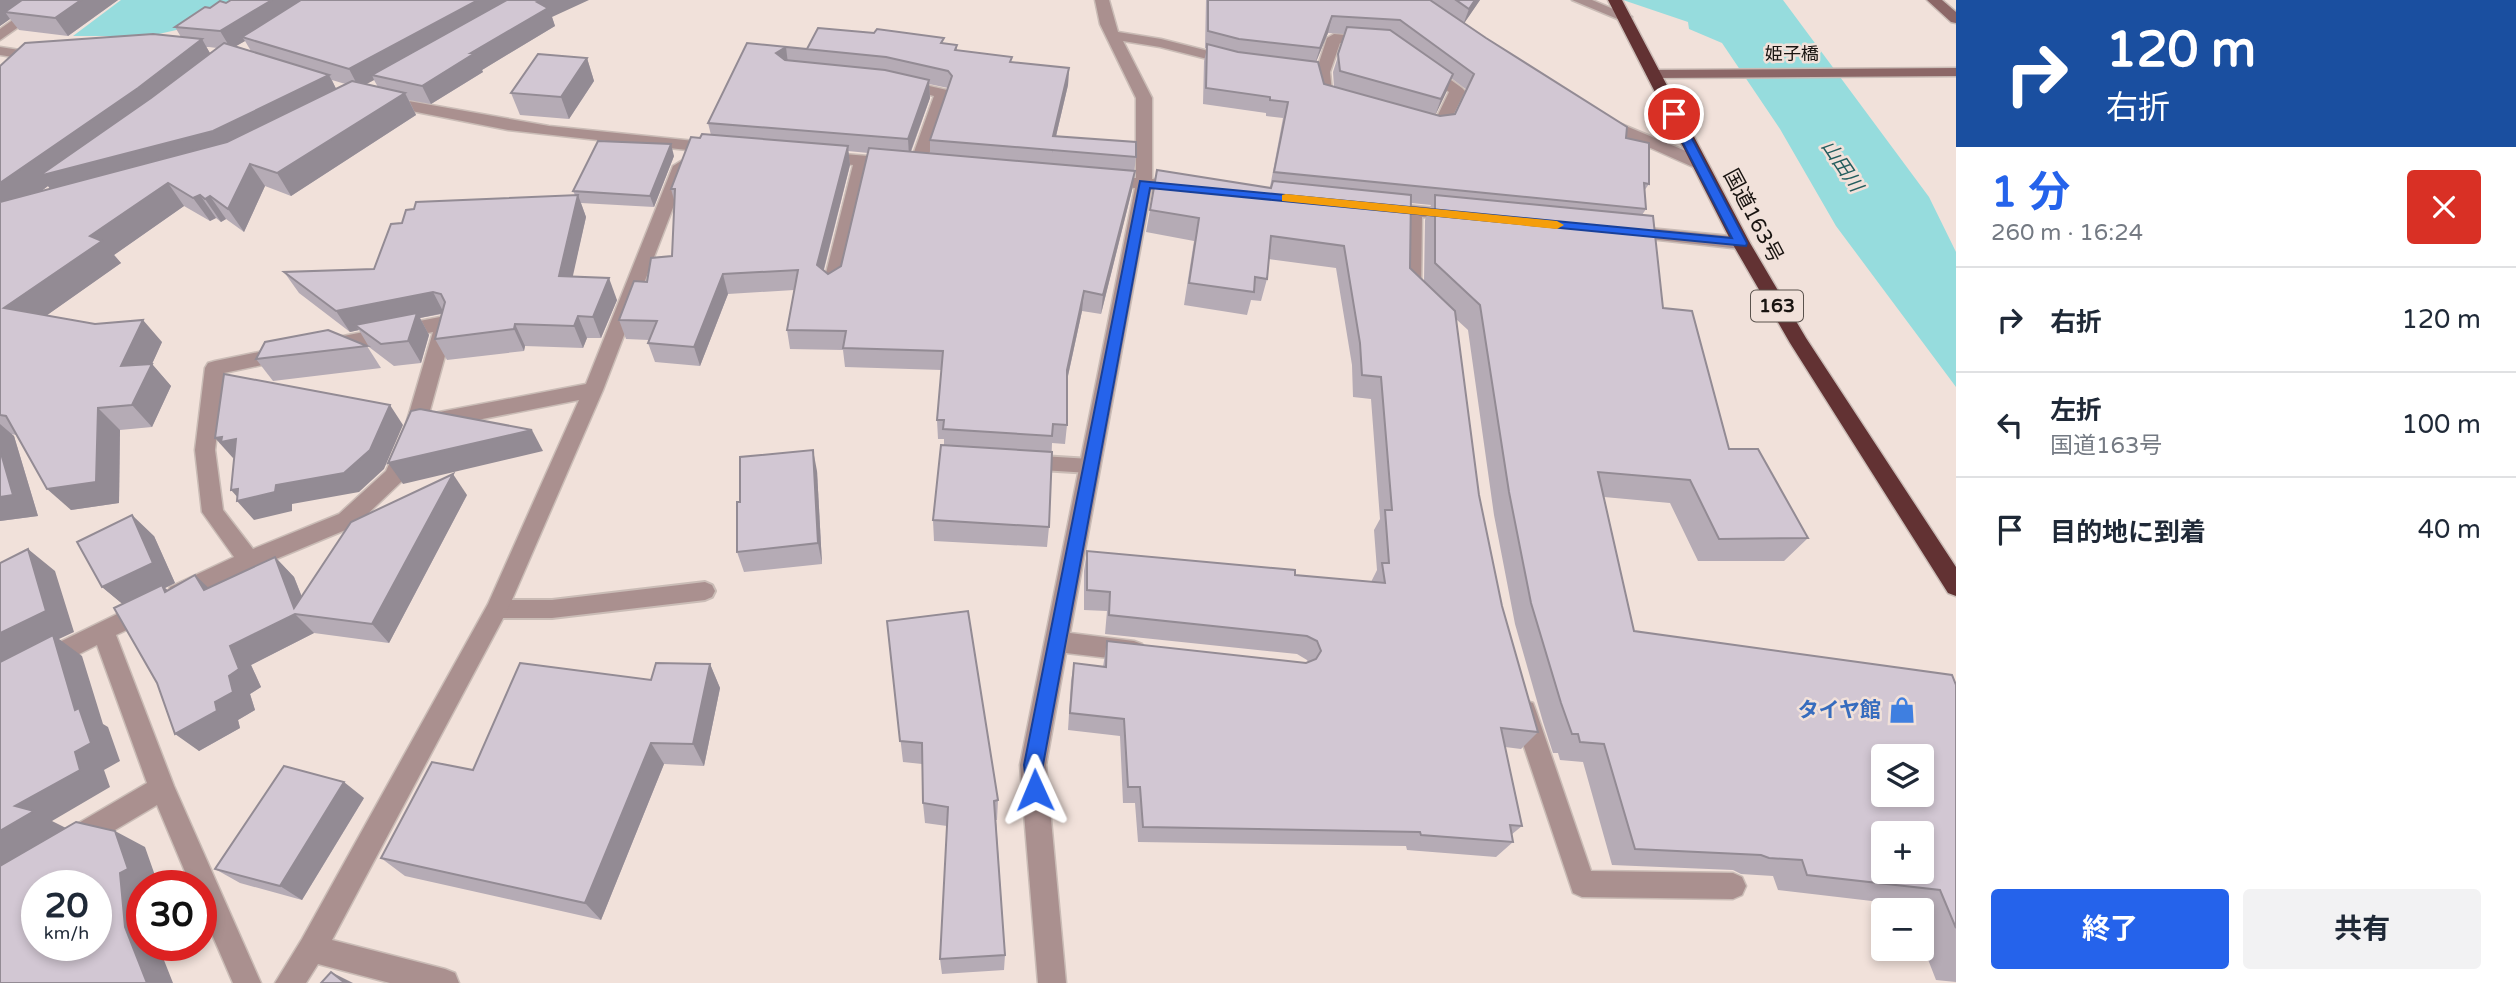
<!DOCTYPE html>
<html lang="ja">
<meta charset="utf-8">
<style>
body{margin:0;font-family:"Varela Round","Noto Sans JP",sans-serif;background:#f2f2f3;color:#1f2937;height:100vh;display:flex;flex-direction:column;font-size:26px;white-space:nowrap}
*{box-sizing:border-box;margin:0}
p{font-size:23px;color:#747a83}
.icon{flex:none;width:38px;height:38px;fill:none;stroke:currentColor;stroke-width:2;stroke-linecap:round;stroke-linejoin:round}
.map{position:relative;flex:1;overflow:hidden}
.side{display:flex;flex-direction:column;background:#fff;width:560px}
.side>*{flex:none}
.top-card{background:#1a4fa0;color:#fff;overflow:hidden}
.fabs{position:absolute;left:1871px;top:744px;display:grid;gap:14px}
.fabs a{display:grid;place-items:center;width:63px;height:63px;border-radius:7px;background:#fff;box-shadow:0 4px 10px #0003;font-size:35px}
.speed{position:absolute;left:21px;top:870px;display:flex;gap:14px;font-size:35px;font-weight:700;text-align:center}
.speed>*{display:grid;place-content:center;width:91px;height:91px;border-radius:50%;background:#fff;box-shadow:0 4px 10px #0003;line-height:1}
.speed small{font-size:18px;font-weight:400}
.speed .limit{border:10px solid #d22;background:#fff;color:#111}
.pin{position:absolute;display:grid;place-items:center;width:60px;height:60px;color:#fff;margin:-30px;border:4px solid #fff;border-radius:50%;box-shadow:0 2px 7px #0007}
.me{position:absolute;width:77px;margin:-38px;rotate:359deg;stroke-linejoin:round;filter:drop-shadow(0 0 5px #0008)}
.turn{display:flex;align-items:center;gap:24px;height:147px;padding:0 35px;font-size:32px}
.turn .icon{width:91px;height:91px;stroke-width:2.5}
.turn b{display:block;font-size:49px;line-height:60px}
.round{display:grid;place-items:center;flex:none;width:74px;height:74px;border-radius:7px;background:#f2f2f3}
.headline{display:flex;align-items:center;justify-content:space-between;height:119px;padding:0 35px}
h1{font-size:42px;font-weight:700;line-height:52px;color:#2563eb}
.primary-button{display:flex;gap:14px;margin-top:auto;padding:14px 35px}
.primary-button a{flex:1;height:80px;border-radius:7px;background:#2563eb;color:#fff;font-size:28px;font-weight:700;line-height:80px;text-align:center}
.primary-button a+a{background:#f2f2f3;color:#1f2937}
ul{padding:0;list-style:none}
li{display:flex;align-items:center;gap:21px;height:105px;padding:0 35px;border-top:2px solid #e0e1e3}
li div{flex:1}
li b{display:block;font-size:26px}
li em{font-style:normal}
main{display:flex;flex:1;min-height:0}
.map>svg:first-child{display:block}
</style>
<main>
<div class="map">
<svg width="1956" height="983" viewBox="0 0 1956 983">
<rect width="100%" height="100%" fill="#f1e1da"/>
<g fill="#96dcdd">
<path d="M121 0H249L185 28 150 36H73Z"/>
<path d="M1623 0H1783L1929 197 1956 252V387L1836 226 1780 129 1722 43 1689 29 1688 22Z"/>
</g>
<g fill="none" stroke-linecap="round" stroke-linejoin="round">
<defs>
<g id="lane">
<path d="M1025 455 1090 459 1097 461 1099 466 1097 471 1090 473 1025 469 1018 467 1016 462 1018 457Z"/>
<path d="M705 582 712 585 715 591 712 597 705 600 552 618H497L490 615 487 609 490 603 497 600H552Z"/>
</g>
<g id="street">
<path d="M41 0H57L0 40V29Z"/>
<path d="M1095 0H1109L1118 32 1161 39 1236 58 1238 61 1231 65 1160 47 1123 41 1152 98V179L1182 182 1190 187 1182 192 1151 190 1070 633 1134 641 1142 644 1146 651 1142 658 1134 661 1066 653 1046 765 1066 983H1038L1020 765 1135 188 1106 186 1098 181 1106 176 1136 178V98L1100 24Z"/>
<path d="M1572 0H1592L1632 17 1625 21 1620 20Z"/>
<path d="M1334 34 1394 39 1462 88 1465 91 1446 130H1434L1320 98 1316 72 1327 38ZM1340 43 1385 46 1449 92 1435 121 1332 92 1330 72Z"/>
<path d="M0 47 39 53 46 57 39 61 0 55Z"/>
<path d="M903 80 947 90 950 93 925 166 917 171 909 166 934 96 898 87 896 84Z"/>
<path d="M386 97 549 126 714 143 722 148 714 153 508 130 381 105 378 102Z"/>
<path d="M1602 116 1705 159 1707 163 1699 168 1693 167 1597 124 1594 121Z"/>
<path d="M820 152 892 158 900 163 892 168 869 166 841 285 832 291 823 285 853 165 814 160 812 157 814 154Z"/>
<path d="M681 161 689 166 603 390 508 609 332 940 445 969 455 973 459 983H390L318 964 306 983H275L302 939 488 604 579 400 432 429 425 426 416 432 409 429 406 424 433 332 328 353 321 351 319 346 321 341 328 339 445 316 452 318 454 323 429 414 586 384 673 166Z"/>
<path d="M1385 203 1457 210 1465 215 1457 220 1422 217 1421 289 1427 297 1424 301H1412L1403 291 1405 215 1379 212 1377 208 1379 204Z"/>
<path d="M1628 226 1741 237 1750 243 1741 249 1622 236 1619 232 1622 228Z"/>
<path d="M283 347 290 349 292 354 290 359 224 373 215 450 223 510 253 549 339 514 386 471 399 442 406 440 413 442 416 448 401 482 355 526 257 567 186 601 178 604 170 601 167 594 170 587 234 557 202 512 195 450 205 368 208 363 215 361Z"/>
<path d="M146 600 154 603 157 610 154 617 116 635 174 786 261 983H233L201 909V886H191L157 805 83 849 74 853 65 849 61 840 65 831 147 783 97 645 0 694V671Z"/>
<path d="M1524 700 1533 703 1536 711 1591 871 1733 873 1742 877 1746 886 1742 895 1733 899 1582 897 1573 893 1512 711 1515 703Z"/>
</g>
<g id="secondary">
<path d="M1927 0H1942L1956 12V23L1951 22Z"/>
<path d="M1956 68V76L1653 78 1646 74 1653 70Z"/>
</g>
<path id="highway" d="M1608 0H1622L1750 243 1806 338 1956 567V596L1948 593 1790 343 1732 243Z"/>
</defs>
<use href="#lane" stroke="#cabcb6" stroke-width="4"/>
<use href="#street" stroke="#cabcb6" stroke-width="3"/>
<use href="#secondary" stroke="#cabcb6" stroke-width="3"/>
<use href="#highway" stroke="#cabcb6" stroke-width="3"/>
<use href="#lane" fill="#aa908f" fill-rule="evenodd"/>
<use href="#street" fill="#aa908f" fill-rule="evenodd"/>
<use href="#secondary" fill="#8c6767" fill-rule="evenodd"/>
<use href="#highway" fill="#623233" fill-rule="evenodd"/>
</g>
<g fill="#b5abb5" fill-rule="evenodd">
<path d="M0 0H118L68 36 19 30 10 19 0 26Z"/>
<path d="M1206 0H1480L1464 23 1626 138 1649 184 1644 191 1646 209 1642 215 1663 308 1729 449 1808 538 1784 561H1698L1670 503 1604 497 1634 631 1956 685V982L1936 980 1922 944V910H1908L1906 905 1778 890 1773 876 1741 874 1733 870 1612 865 1583 762 1560 760 1558 753H1553L1543 722 1515 624 1494 515 1468 330 1456 319 1479 495 1502 606 1538 732 1521 749 1505 747 1522 826 1511 835 1513 842 1496 857 1407 850 1406 846 1138 842 1135 803H1123L1120 736 1068 730 1071 681 1074 663 1103 667 1107 641 1306 663 1308 662 1307 660 1297 654 1105 634 1107 611 1084 610V571L1087 551 1295 575 1371 582 1377 570 1374 530 1380 519 1371 399 1353 397 1352 365 1336 268 1269 259 1267 279 1261 301 1251 300 1247 315 1184 305 1194 241 1146 232 1150 210 1270 187 1283 118 1266 116V113L1203 104 1204 61 1207 48H1205ZM1328 33 1345 34 1333 72 1334 87 1324 84 1316 62ZM1451 78 1467 90 1455 114 1440 116 1435 115ZM1411 203 1431 205 1425 220 1424 282 1410 268Z"/>
<path d="M226 3 552 17 555 26 482 70 483 72 431 104 409 100 416 115 291 196 265 186 244 232 226 219 221 222 216 218 210 221 184 206 114 255 121 263 47 315 162 342 152 364 171 386 152 427 120 430 119 503 71 510 16 435 11 434 14 436 38 516 0 521V66L181 37 175 27 210 8ZM245 41 251 51 236 46ZM206 47H209L217 48 210 53ZM332 80 342 83 346 84 336 89ZM374 80 378 87 366 84ZM48 186 50 189 40 192Z"/>
<path d="M747 43 807 49 944 43 957 45V50L1011 62 1069 68 1068 85 1056 136 1136 157 1132 190 1101 314 1082 311 1067 381V425L1065 444 1052 443 1049 527 1047 547 934 541 933 520 944 445V439H938L937 420 942 370 845 367 843 350 790 349 787 330 794 290 728 294 700 366 655 362 648 343 649 340 626 339 619 320 647 282 672 256 675 203 671 189 700 138 711 135 708 123ZM929 84 948 88 930 140V153L911 152 930 98ZM848 151 868 153 841 266 828 274 824 270 850 165Z"/>
<path d="M587 58 594 81 569 119 520 115 511 93Z"/>
<path d="M674 156 654 207 581 203 586 217 572 277 617 300 601 338H587L583 348 525 346 524 351 447 360 435 339 442 314 420 318 429 335 421 363 394 366 369 347 359 330 350 332 299 293 284 272 374 269 402 223 575 195 573 191Z"/>
<path d="M367 346 381 368 273 381 256 359Z"/>
<path d="M817 471 822 564 744 572 737 552Z"/>
<path d="M467 495 389 643 314 633 251 665 261 687 250 694 255 710 238 720 240 728 199 751 157 683 123 604 102 587 154 536 175 583 165 588 168 590 209 588 275 557 294 577 302 597Z"/>
<path d="M887 621 998 800 997 820H996L1005 955 1004 970 942 974 940 959 947 826 925 823 923 803 922 764 903 762Z"/>
<path d="M710 664 720 688 704 766 664 764 601 920 405 876 381 858 473 770 651 680Z"/>
<path d="M364 798 302 900 240 883 215 869Z"/>
</g>
<g fill="#938b94">
<path d="M0 0H37L5 12 10 19 0 26Z"/>
<path d="M81 0H118L68 36 55 18Z"/>
<path d="M272 0H313L242 37 245 41 231 49 220 31Z"/>
<path d="M478 0H519L372 75 374 80 359 88 349 69Z"/>
<path d="M543 0H589L552 17 555 26 482 70 483 72 431 104 422 86 471 53 537 2Z"/>
<path d="M1475 0H1480L1463 25 1469 9Z"/>
<path d="M1332 16 1328 33 1315 64 1320 48Z"/>
<path d="M202 39 215 62 329 75 341 98 228 154 58 199 48 186 0 222V183Z"/>
<path d="M786 47 788 64 776 53Z"/>
<path d="M587 58 594 81 569 119 561 97Z"/>
<path d="M1069 68 1068 85 1052 153 1053 136Z"/>
<path d="M1453 74 1446 93 1434 118 1441 99Z"/>
<path d="M929 80 930 98 909 156 908 139Z"/>
<path d="M405 93 416 115 291 196 277 173Z"/>
<path d="M671 144 674 156 654 207 650 196Z"/>
<path d="M848 146 850 165 820 284 817 265Z"/>
<path d="M250 164 265 186 244 232 228 209Z"/>
<path d="M1135 171 1132 190 1101 314 1103 295Z"/>
<path d="M168 183 184 206 114 255 121 263 26 330 4 308 90 236Z"/>
<path d="M200 195 216 218 210 221 193 198Z"/>
<path d="M578 195 586 217 568 298 559 276Z"/>
<path d="M210 196 226 219 221 222 205 199Z"/>
<path d="M723 274 728 294 700 366 694 347Z"/>
<path d="M609 278 617 300 601 338 593 317Z"/>
<path d="M1084 291 1082 311 1065 389 1067 370Z"/>
<path d="M433 292 444 313 420 318 429 335 421 363 408 341 355 325 359 330 350 332 336 311Z"/>
<path d="M578 316 587 338 583 348 574 326Z"/>
<path d="M143 320 162 342 152 364 171 386 152 427 132 405 121 366Z"/>
<path d="M515 324 525 346 524 351 514 329Z"/>
<path d="M390 405 403 425 384 469 359 492 292 504V511L254 520 237 501 240 500 231 490 276 485Z"/>
<path d="M98 408 120 430 119 503 71 510 47 489Z"/>
<path d="M0 424 14 436 38 516 0 521Z"/>
<path d="M532 430 543 451 403 484 388 463Z"/>
<path d="M222 437 236 439 235 457 233 458 215 438Z"/>
<path d="M813 450 817 471 822 564 818 543Z"/>
<path d="M453 474 467 495 389 643 372 624Z"/>
<path d="M132 515 154 536 175 583 165 588 184 605 126 607 102 587Z"/>
<path d="M28 549 55 571 74 632 59 639 82 656 103 724 108 727 120 761 104 770 110 787 52 821 66 828 0 867V831L15 806 0 668V633Z"/>
<path d="M275 557 294 577 309 615 294 608Z"/>
<path d="M195 575 216 595 204 590Z"/>
<path d="M295 614 314 633 251 665 261 687 250 694 255 710 238 720 240 728 199 751 175 734 215 702 229 676 230 646Z"/>
<path d="M710 664 720 688 704 766 693 744Z"/>
<path d="M651 743 664 764 601 920 585 903Z"/>
<path d="M344 782 364 798 302 900 280 886Z"/>
<path d="M115 831 145 847 158 884 155 886H142V945H158L173 983H147L125 927Z"/>
<path d="M331 972 353 983H345Z"/>
</g>
<g fill="#d2c7d3" stroke="#938b94" stroke-width="2" fill-rule="evenodd">
<path d="M22 0H81L55 18 5 12Z"/>
<path d="M231 0H272L220 31 175 27 205 7 210 8 220 1 226 3Z"/>
<path d="M301 0H478L349 69 242 37Z"/>
<path d="M507 0H543L537 2 548 8 471 53H475L422 86 372 75Z"/>
<path d="M1208 0H1430L1486 38 1627 127 1626 138 1649 143V184L1644 183 1646 209 1274 172 1288 102 1270 100V97L1206 88 1207 44 1238 52 1318 62 1324 84 1440 116 1455 114 1474 74 1400 20 1332 16 1320 48 1239 39 1208 31Z"/>
<path d="M1456 0H1475L1469 9Z"/>
<path d="M1347 27 1390 30 1453 74 1441 99 1340 71 1338 54Z"/>
<path d="M818 28 874 33 877 29 944 38 941 43 957 45 955 50 1012 57 1010 62 1069 68 1053 136 1136 142V157L930 140 952 76 948 71 886 57 786 47 776 53 785 60 885 70 929 80 908 139 708 123 747 43 807 49Z"/>
<path d="M153 34 202 39 138 88 0 183V66L25 43Z"/>
<path d="M224 43 329 75 213 131 39 176 151 98Z"/>
<path d="M538 54 587 58 561 97 511 93Z"/>
<path d="M352 81 405 93 277 173 250 164 228 209 210 196 205 199 200 195 193 198 168 183 90 236 102 241 4 308 95 324 143 320 121 366 152 364 132 405 98 408 96 482 47 489 6 416 0 415V202L227 142Z"/>
<path d="M702 134 848 146 817 265 828 274 841 266 869 148 1135 171 1103 295 1084 291 1067 370V425L1053 424 1052 436 943 429 944 420H937L943 351 843 348 846 331 787 330 798 270 723 274 694 347 648 343 657 321 619 320 634 281 647 282 651 258 672 256 675 189H671L691 137 700 138Z"/>
<path d="M598 141 671 144 650 196 573 191Z"/>
<path d="M1157 170 1271 188 1273 181 1411 195 1410 268 1455 311 1479 495 1502 606 1538 732 1501 728 1522 826 1510 825 1513 842 1421 835 1420 832 1143 827 1140 787H1128L1124 719 1070 713 1074 663 1106 667 1107 641 1306 663 1316 659 1321 651 1317 641 1307 636 1109 615 1110 592 1087 590V551L1295 570V575L1385 583 1382 563H1389L1385 510H1392L1381 377 1362 375 1360 343 1344 246 1271 236 1267 279 1255 277 1254 292 1189 283 1199 218 1150 210Z"/>
<path d="M578 195 559 276 609 278 593 317 578 316 574 326 515 324 514 329 435 339 445 302 441 294 433 292 336 311 284 272 374 269 391 224 402 223 406 210 414 209 416 202Z"/>
<path d="M1435 195 1653 216 1663 308 1692 311 1729 449H1758L1808 538 1719 539 1690 480 1598 472 1634 631 1952 675 1956 685V928L1940 890 1807 875 1802 860 1769 858 1761 855 1635 849 1604 744 1580 742 1578 734H1572L1561 703 1531 603 1509 492 1480 305 1435 263ZM1883 756H1922V794H1883ZM1883 833H1922V872H1883Z"/>
<path d="M417 313 408 341 381 344 355 325Z"/>
<path d="M328 330 367 346 256 359 265 342Z"/>
<path d="M224 374 390 405 370 450 344 473 276 485 275 492 237 501 238 489 231 490 236 439 221 442 222 437 215 438Z"/>
<path d="M420 409 532 430 388 463 411 411Z"/>
<path d="M941 445 1052 452 1049 527 933 520Z"/>
<path d="M0 450 13 495 0 497Z"/>
<path d="M813 450 818 543 737 552V502H740V457Z"/>
<path d="M453 474 372 624 295 614 230 646 239 669 229 676 233 692 215 702 217 711 175 734 157 683 114 608 162 585 165 592 195 575 204 590 275 557 294 608 351 522Z"/>
<path d="M132 515 153 563 102 587 77 542Z"/>
<path d="M28 549 46 611 0 633V563Z"/>
<path d="M968 611 998 800 994 801 1005 955 940 959 948 807 923 803 922 743 900 741 887 621Z"/>
<path d="M53 635 75 710 79 708 91 743 75 752 80 770 15 806 34 811 0 831V662Z"/>
<path d="M520 663 651 680 656 663 710 664 693 744 651 743 585 903 381 858 432 762 473 770Z"/>
<path d="M284 766 344 782 280 886 215 869Z"/>
<path d="M76 822 115 831 128 869 120 873 125 927 147 983H0V866ZM37 886H96V945H37Z"/>
<path d="M331 972 345 983H321Z"/>
</g>
<path fill="#2563eb" stroke="#184099" stroke-width="2" d="M1674 110 1679 114 1747 243 1746 246 1150 188 1043 765 1045 790 1042 797 1035 800 1028 797 1024 765 1140 181 1732 238 1668 114Z"/>
<path fill="#f59e0b" d="M1286 194 1557 221 1564 225 1557 229 1282 201V195Z"/>
<defs>
<symbol id="shop-bare" viewBox="-9 -9 18 18"><path d="M-5-2.5h2.3a2.7 3.5 0 0 1 5.4 0H5L5.5 6h-11ZM-1.5-2.5h3a1.5 2.3 0 0 0-3 0Z" fill="#3f7fe0" stroke="#f1e1da" stroke-width="2.5" paint-order="stroke"/></symbol>
</defs>
<g fill-rule="evenodd">
<use href="#shop-bare" x="1883" y="691" width="38" height="38"/>
</g>
<g text-anchor="middle" dominant-baseline="central" stroke-width="5" stroke-linejoin="round" paint-order="stroke">
<g font-size="18" fill="#191411" stroke="#f1e1da">
<text x="1792" y="54">姫子橋</text>
</g>
<g font-size="19" font-style="italic" fill="#235d5e" stroke="#f1e1da">
<text transform="translate(1842 166) rotate(56)">山田川</text>
</g>
<rect fill="#f1e1da" stroke="#5a524d" stroke-width="2" x="1751" y="290.5" width="52" height="31" rx="5"/>
<g font-size="19" font-weight="bold" fill="#191411">
<text x="1777" y="306">163</text>
</g>
<g font-size="21" fill="#191411" stroke="#f1e1da">
<text transform="translate(1753 216) rotate(62)">国道163号</text>
</g>
<g font-size="21" font-weight="bold" fill="#366cbe" stroke="#f1e1da" text-anchor="end">
<text x="1881" y="710">タイヤ館</text>
</g>
</g>
</svg>
<div class="fabs">
<a><svg class="icon" aria-label="layers" viewBox="0 0 24 24"><path d="M12 4l9 5-9 5-9-5zM3 14l9 5 9-5"/></svg></a>
<a>+</a>
<a>−</a>
</div>
<div class="speed"><div>20<small>km/h</small></div><div class="limit">30</div></div>
<div class="pin" style="left:1674px;top:114px;background:#d93025"><svg class="icon" aria-label="arrive" viewBox="0 0 24 24"><path d="M6 21V4h12l-3 4 3 4H6"/></svg></div>
<svg class="me" style="left:1035px;top:790px" viewBox="-20 -20 40 40"><path d="M0-17L14 15 0 8-14 15z" fill="#2563eb" stroke="#fff" stroke-width="4"/></svg>
</div>
<section class="side">
<div class="top-card">
<div class="turn"><svg class="icon" aria-label="right" viewBox="0 0 24 24"><path d="M7 20v-9h11M14 6l5 5-5 5"/></svg><div><b>120 m</b>右折</div></div>
</div>
<div class="headline"><div><h1>1 分</h1><p>260 m · 16:24</p></div><a class="round" style="background:#d93025;color:#fff"><svg class="icon" aria-label="close" viewBox="0 0 24 24"><path d="M6 6l12 12M18 6L6 18"/></svg></a></div>
<ul>
<li><svg class="icon" aria-label="right" viewBox="0 0 24 24"><path d="M7 20v-9h11M14 6l5 5-5 5"/></svg><div><b>右折</b></div><em>120 m</em></li>
<li><svg class="icon" aria-label="left" viewBox="0 0 24 24"><path d="M17 20v-9H6M10 6l-5 5 5 5"/></svg><div><b>左折</b><p>国道163号</p></div><em>100 m</em></li>
<li><svg class="icon" aria-label="arrive" viewBox="0 0 24 24"><path d="M6 21V4h12l-3 4 3 4H6"/></svg><div><b>目的地に到着</b></div><em>40 m</em></li>
</ul>
<div class="primary-button"><a>終了</a><a>共有</a></div>
</section>
</main>
